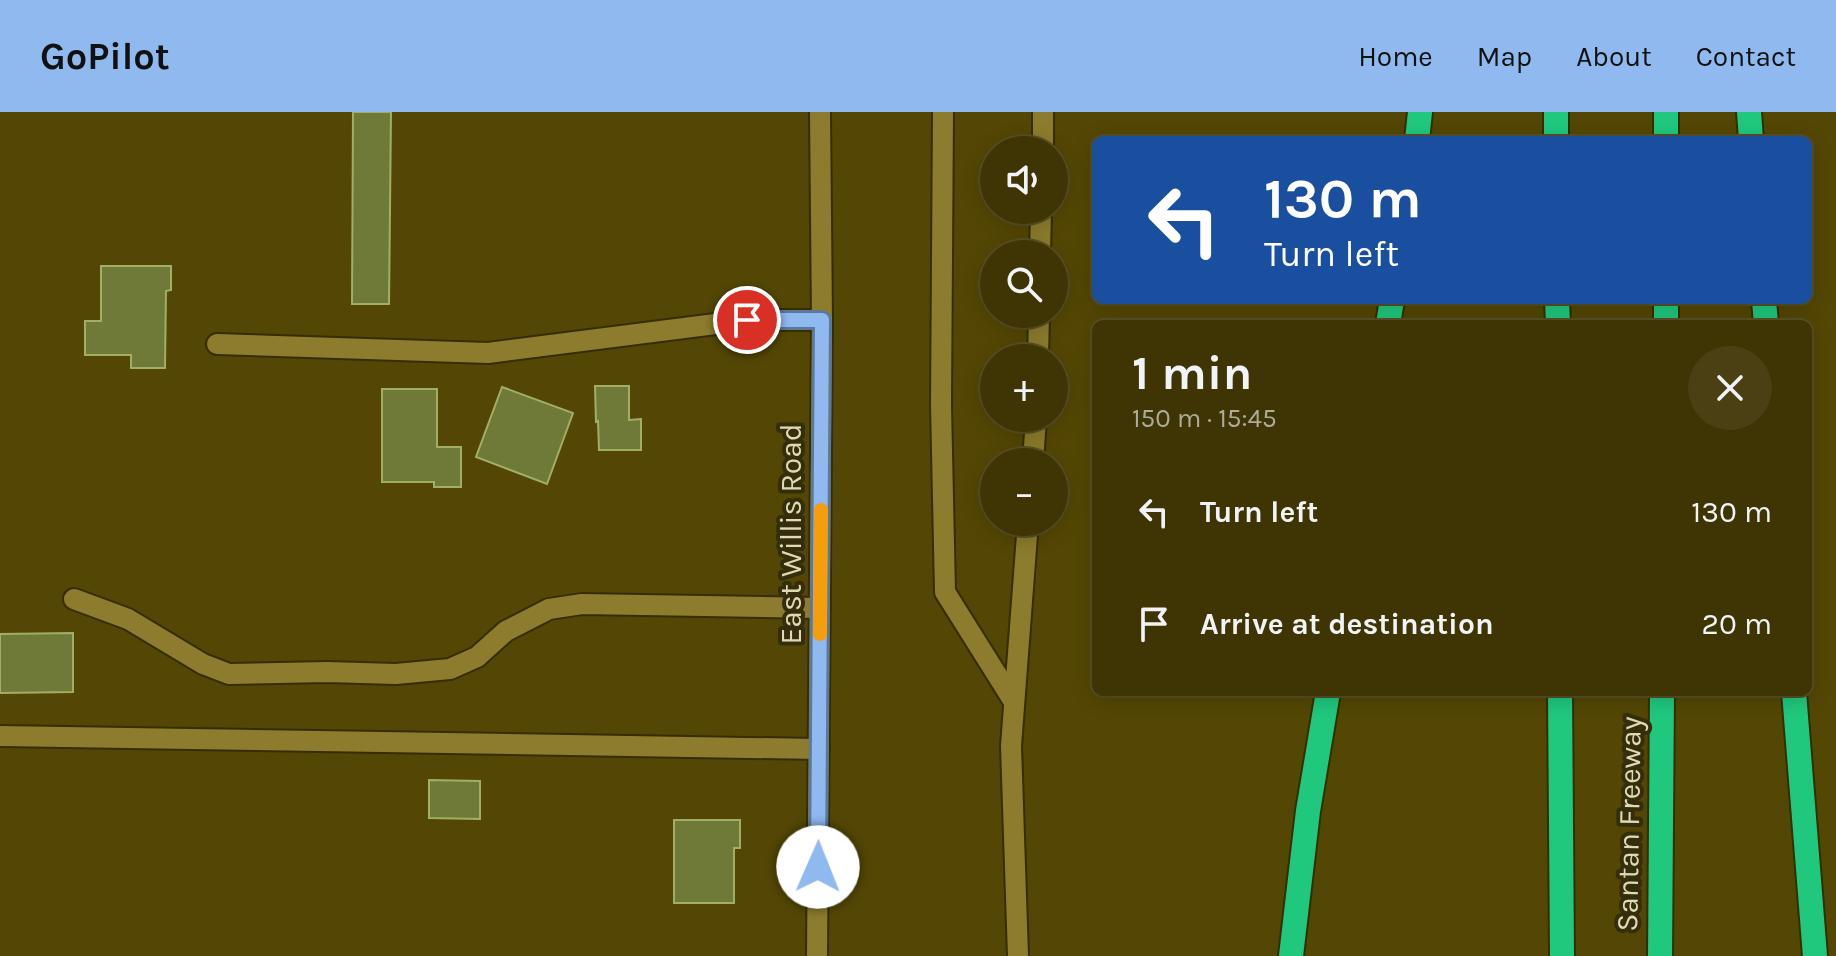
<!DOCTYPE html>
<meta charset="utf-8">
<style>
body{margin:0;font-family:Karla,sans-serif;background:#4a4013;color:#f1f3f6;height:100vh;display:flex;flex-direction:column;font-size:30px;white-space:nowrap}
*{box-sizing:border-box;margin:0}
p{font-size:26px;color:#adab9a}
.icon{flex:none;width:44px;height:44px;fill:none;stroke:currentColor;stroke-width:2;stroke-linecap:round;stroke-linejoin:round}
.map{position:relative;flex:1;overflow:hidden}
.panel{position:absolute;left:1092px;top:208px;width:720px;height:376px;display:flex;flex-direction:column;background:#3f3504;border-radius:12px;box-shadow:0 4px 20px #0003,0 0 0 2px #585026}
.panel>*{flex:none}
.hud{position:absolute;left:1092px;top:24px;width:720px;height:168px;border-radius:12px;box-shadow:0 4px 20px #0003,0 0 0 2px #585026;background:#1a4fa0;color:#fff;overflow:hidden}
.tools{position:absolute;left:980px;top:24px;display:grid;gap:16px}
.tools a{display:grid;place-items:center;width:88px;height:88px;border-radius:50%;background:#3f3504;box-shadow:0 4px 20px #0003,0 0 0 2px #585026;font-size:40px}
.pin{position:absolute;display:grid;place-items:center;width:68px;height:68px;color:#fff;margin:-34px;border:4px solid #fff;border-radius:50%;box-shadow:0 2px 8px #0007}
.me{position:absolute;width:88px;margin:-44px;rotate:1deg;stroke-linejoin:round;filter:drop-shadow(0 0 6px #0008)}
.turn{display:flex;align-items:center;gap:28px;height:168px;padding:0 40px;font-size:36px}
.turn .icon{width:104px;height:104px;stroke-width:2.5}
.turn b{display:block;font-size:56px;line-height:68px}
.round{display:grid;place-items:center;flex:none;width:84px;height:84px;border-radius:42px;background:#4a4013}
.summary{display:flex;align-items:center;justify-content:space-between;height:136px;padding:0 40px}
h1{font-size:48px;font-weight:700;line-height:60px}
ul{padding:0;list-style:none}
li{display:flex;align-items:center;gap:24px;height:112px;padding:0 40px}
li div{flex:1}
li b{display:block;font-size:30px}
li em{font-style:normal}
header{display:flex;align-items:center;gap:48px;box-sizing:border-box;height:112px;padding:0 40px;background:#90b9f0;color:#111}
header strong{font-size:38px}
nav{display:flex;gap:44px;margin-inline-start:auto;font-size:28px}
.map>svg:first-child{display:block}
</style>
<header>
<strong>GoPilot</strong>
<nav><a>Home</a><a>Map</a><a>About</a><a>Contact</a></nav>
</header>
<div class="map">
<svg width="1836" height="844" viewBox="0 0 1836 844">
<rect width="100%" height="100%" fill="#544705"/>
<g fill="#6f7a38" stroke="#a1ae64" stroke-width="2">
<path d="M353 0H391L389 192H352Z"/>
<path d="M101 154H171V178L166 179 165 256H131V243H85V209H101Z"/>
<path d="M595 274H629V308L641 307V338H599L598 309 596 310Z"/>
<path d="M502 275 573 301 547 372 476 345Z"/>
<path d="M382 277H437V335H461V375H434V370H382Z"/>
<path d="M73 521V580L0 581V522Z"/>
<path d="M429 668 480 669V707L429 706Z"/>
<path d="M674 708H740V736H734V791H674Z"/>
</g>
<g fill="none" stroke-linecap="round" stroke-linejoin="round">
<defs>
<g id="minor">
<path d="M943 0 941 292 945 480 1014 590"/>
<path d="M1043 38V0"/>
<path d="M1040 142 1041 98"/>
<path d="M217 232 488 241 747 208H822"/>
<path d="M1038 246 1039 202"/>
<path d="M1033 350 1036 306"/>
<path d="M74 487 128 507 203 552 229 562 327 560 396 562 450 557 477 545 506 519 549 497 582 492 820 496"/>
<path d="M0 624 819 637"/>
<path d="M817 844 822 208 820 0"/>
<path d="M1018 844 1011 634 1028 410"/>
</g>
<g id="highway">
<path d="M1556 0V28"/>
<path d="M1749 0 1751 28"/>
<path d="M1417 28 1420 0"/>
<path d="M1666 28V0"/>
<path d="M1557 188 1558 212"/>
<path d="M1764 188 1766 212"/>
<path d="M1388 212 1392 188"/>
<path d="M1666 212V188"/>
<path d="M1560 580 1562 844"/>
<path d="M1794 580 1815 844"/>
<path d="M1291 844 1308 699 1328 580"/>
<path d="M1660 844 1662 580"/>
</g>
</defs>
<use href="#minor" stroke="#362e02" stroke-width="24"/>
<use href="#highway" stroke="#362e02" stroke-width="28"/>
<use href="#minor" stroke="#8d7c2d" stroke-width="20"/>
<use href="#highway" stroke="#20c87e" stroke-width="24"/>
</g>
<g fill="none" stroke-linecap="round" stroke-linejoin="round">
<defs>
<path id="route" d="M747 208H822L818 755"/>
</defs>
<use href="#route" stroke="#5e789c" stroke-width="20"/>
<use href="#route" stroke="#90b9f0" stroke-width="14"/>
<path stroke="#f59e0b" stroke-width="14" d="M820 522 821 398"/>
</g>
<g text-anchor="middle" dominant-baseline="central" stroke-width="8" stroke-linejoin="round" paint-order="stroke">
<g font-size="30" fill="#e1d9b4" stroke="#352e0d">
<text transform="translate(791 422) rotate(-90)">East Willis Road</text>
<text transform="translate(1629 712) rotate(-89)">Santan Freeway</text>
</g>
</g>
</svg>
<div class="tools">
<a><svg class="icon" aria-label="sound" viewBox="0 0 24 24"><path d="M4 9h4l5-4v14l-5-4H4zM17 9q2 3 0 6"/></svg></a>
<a><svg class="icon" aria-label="search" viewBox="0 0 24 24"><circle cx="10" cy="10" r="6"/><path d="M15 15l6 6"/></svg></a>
<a>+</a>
<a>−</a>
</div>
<div class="pin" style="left:747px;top:208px;background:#d93025"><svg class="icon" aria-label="arrive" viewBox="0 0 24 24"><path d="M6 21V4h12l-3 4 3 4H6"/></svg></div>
<svg class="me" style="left:818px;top:755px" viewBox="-20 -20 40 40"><circle r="19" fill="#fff"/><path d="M0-13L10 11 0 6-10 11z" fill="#90b9f0"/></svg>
<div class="hud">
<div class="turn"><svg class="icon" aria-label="left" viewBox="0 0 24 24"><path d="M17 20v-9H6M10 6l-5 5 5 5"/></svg><div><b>130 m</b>Turn left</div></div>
</div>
<section class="panel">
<div class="summary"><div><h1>1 min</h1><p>150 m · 15:45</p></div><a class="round"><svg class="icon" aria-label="close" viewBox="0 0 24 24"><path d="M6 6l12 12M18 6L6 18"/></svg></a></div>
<ul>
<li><svg class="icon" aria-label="left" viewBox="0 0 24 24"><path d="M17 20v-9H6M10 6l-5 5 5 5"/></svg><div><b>Turn left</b></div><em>130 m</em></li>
<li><svg class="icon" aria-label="arrive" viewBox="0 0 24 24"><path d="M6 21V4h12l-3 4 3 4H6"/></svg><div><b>Arrive at destination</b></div><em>20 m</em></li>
</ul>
</section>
</div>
